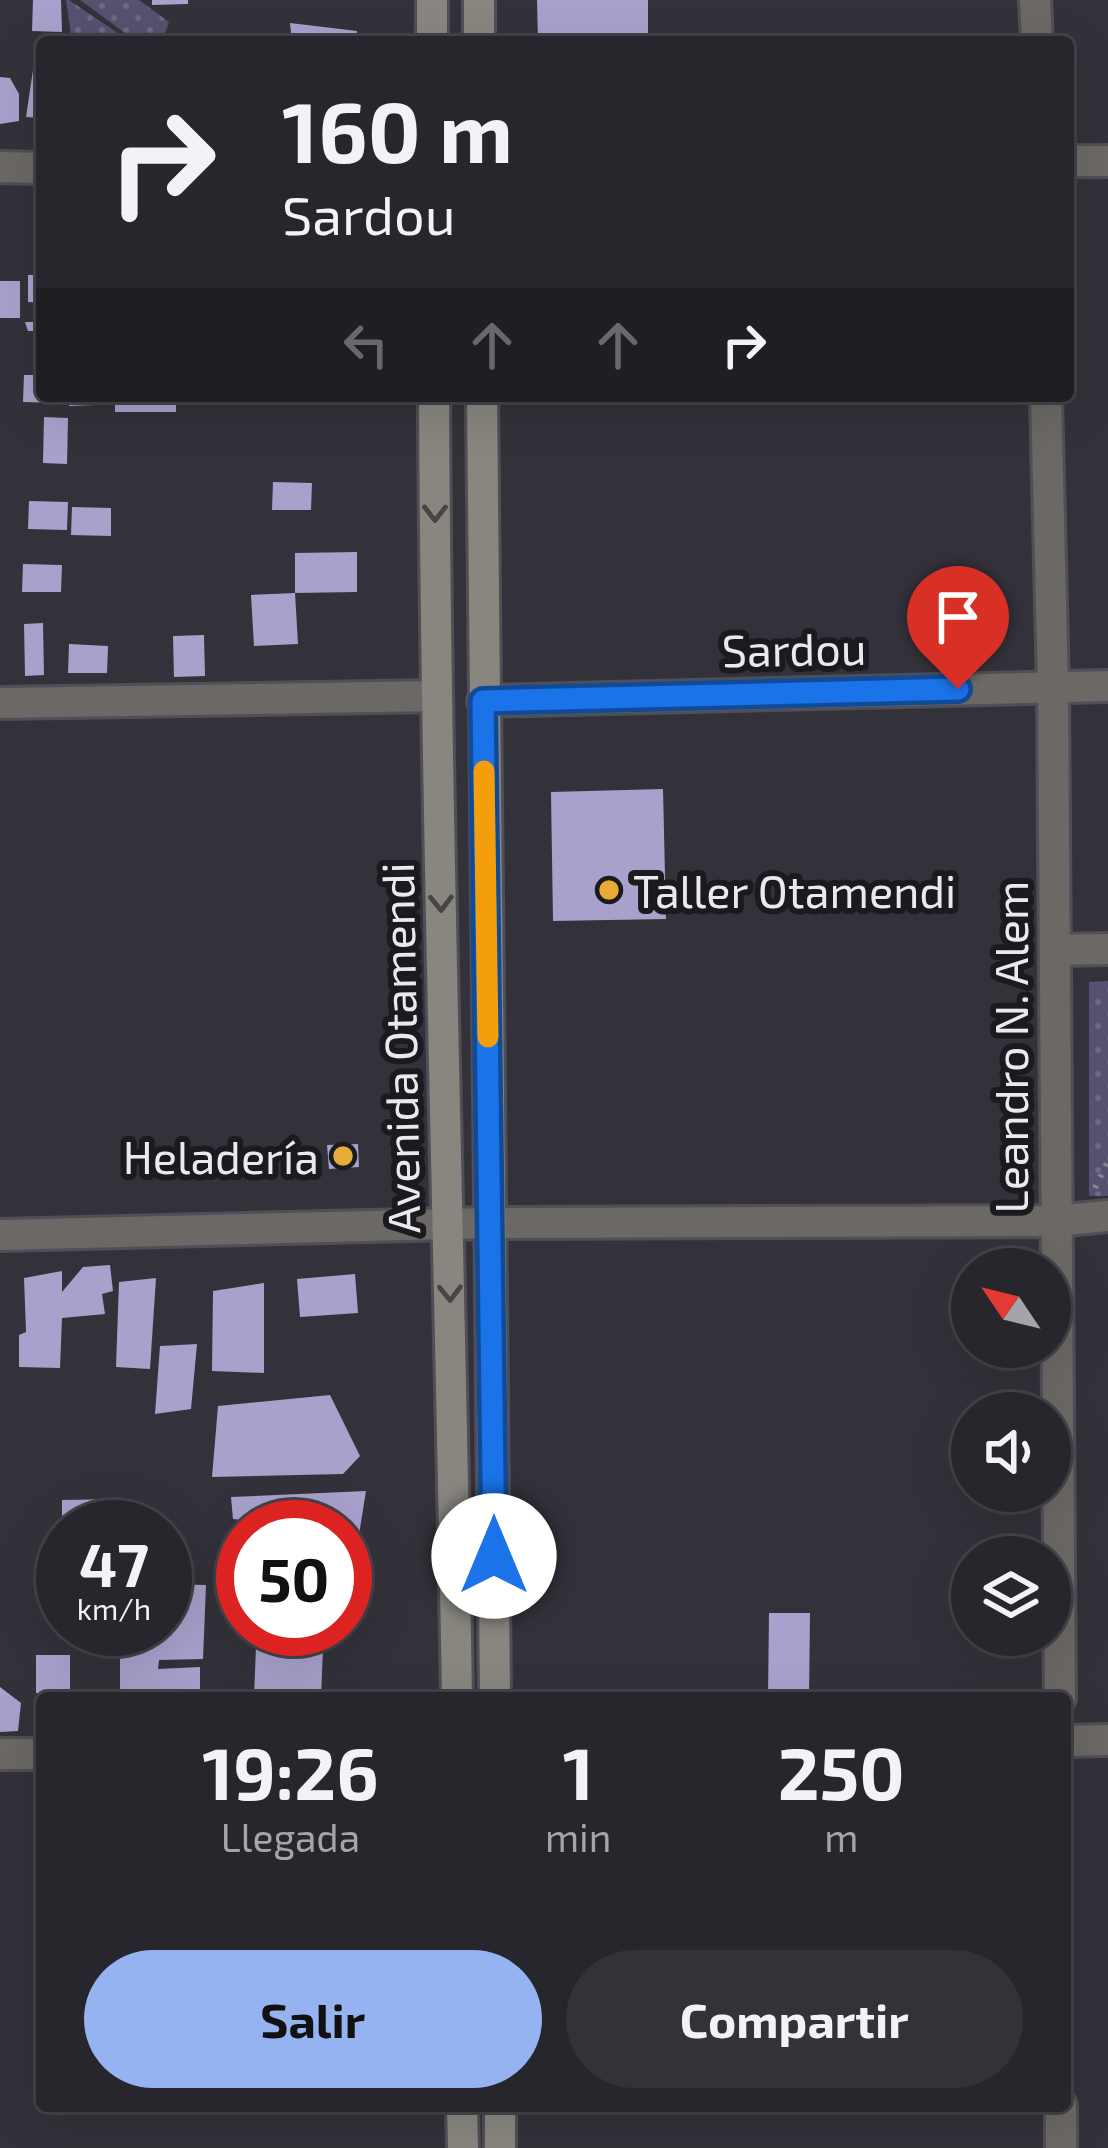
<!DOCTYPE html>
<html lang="es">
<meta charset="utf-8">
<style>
body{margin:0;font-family:"Exo 2",sans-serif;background:#323238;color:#f1f3f6;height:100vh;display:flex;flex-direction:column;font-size:45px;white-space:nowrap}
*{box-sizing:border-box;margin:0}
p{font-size:39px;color:#a4a5a9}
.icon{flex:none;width:66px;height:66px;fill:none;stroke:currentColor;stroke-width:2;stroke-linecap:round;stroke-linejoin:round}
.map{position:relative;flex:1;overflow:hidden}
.details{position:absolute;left:36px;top:1692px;width:1035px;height:420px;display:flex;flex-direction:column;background:#26262c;border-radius:12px;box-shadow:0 12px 48px #0002,0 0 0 3px #424348}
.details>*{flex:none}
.banner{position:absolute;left:36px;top:36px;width:1038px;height:366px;border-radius:12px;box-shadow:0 12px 48px #0002,0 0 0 3px #424348;background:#26262c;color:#f1f3f6;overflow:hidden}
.needle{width:78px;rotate:305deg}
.tools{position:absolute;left:951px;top:1248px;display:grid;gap:24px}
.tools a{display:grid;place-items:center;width:120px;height:120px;border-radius:50%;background:#26262c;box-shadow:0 12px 48px #0002,0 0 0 3px #424348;font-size:60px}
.speed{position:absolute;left:36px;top:1500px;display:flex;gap:24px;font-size:60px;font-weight:700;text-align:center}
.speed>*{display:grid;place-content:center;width:156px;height:156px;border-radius:50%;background:#26262c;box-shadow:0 12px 48px #0002,0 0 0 3px #424348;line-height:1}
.speed small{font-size:30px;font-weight:400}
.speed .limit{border:18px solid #d22;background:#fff;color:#111}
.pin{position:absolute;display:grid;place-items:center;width:102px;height:102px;color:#fff;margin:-123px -51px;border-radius:50% 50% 50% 0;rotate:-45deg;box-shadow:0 0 12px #0007}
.pin .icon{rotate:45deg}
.me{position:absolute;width:132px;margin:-66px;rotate:0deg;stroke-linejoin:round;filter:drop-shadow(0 0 9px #0008)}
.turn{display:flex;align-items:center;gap:42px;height:252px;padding:0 48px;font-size:54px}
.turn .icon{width:156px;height:156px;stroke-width:2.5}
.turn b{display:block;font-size:84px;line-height:102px}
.lanes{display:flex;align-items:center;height:114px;padding:0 48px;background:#0003;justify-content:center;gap:60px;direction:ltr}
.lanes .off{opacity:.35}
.eta{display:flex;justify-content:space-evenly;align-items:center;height:204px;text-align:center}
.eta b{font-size:72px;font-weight:700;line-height:84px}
.primary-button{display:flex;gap:24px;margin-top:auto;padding:24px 48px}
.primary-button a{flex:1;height:138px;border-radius:72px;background:#95b2f1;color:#111;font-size:48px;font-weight:700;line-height:138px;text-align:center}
.primary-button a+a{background:#323238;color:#f1f3f6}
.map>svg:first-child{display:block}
</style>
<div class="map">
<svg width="1108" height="2148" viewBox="0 0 1108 2148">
<defs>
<pattern id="green-dots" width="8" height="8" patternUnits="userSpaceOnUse" patternTransform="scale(3)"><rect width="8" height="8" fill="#56516f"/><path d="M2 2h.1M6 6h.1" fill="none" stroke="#6e6a84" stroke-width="1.8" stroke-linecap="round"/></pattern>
</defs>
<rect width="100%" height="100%" fill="#33323a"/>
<g fill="url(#green-dots)">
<path d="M66 0H69L131 42H72Z"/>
<path d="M80 0H139L169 22 162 42H137Z"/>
<path d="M1108 981V1196H1089V982Z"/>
</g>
<g fill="#a8a1cc">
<path d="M33 0H61L62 32 32 31Z"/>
<path d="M152 0H188V4L152 5Z"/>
<path d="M537 0H648V42H538Z"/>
<path d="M290 23 357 31 356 42H292Z"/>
<path d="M42 69V115L40 118 26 117 33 70Z"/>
<path d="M0 77 10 78 19 94V121L0 124Z"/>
<path d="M28 275H42V303L28 302Z"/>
<rect x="0" y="281" width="20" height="37"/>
<path d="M25 322H42V331H28Z"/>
<path d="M24 375H42V396H63V403L23 402Z"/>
<path d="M69 396H94V405L69 406Z"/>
<path d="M115 396 176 399V412H115Z"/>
<path d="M44 417 68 418 67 464 43 463Z"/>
<path d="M273 482 312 483 311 510H272Z"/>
<path d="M29 501 68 502 67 530 28 529Z"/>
<path d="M72 507 111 508V536L71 535Z"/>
<path d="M357 552V592L295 593V553Z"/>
<path d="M23 564 62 565 61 592H22Z"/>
<path d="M295 593 298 644 254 646 251 595Z"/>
<path d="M43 623 44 675 25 676 24 624Z"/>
<path d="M204 635 205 676 174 677 173 636Z"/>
<path d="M69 644 108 646 107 673H68Z"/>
<path d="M663 789 666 919 553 921 551 792Z"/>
<path d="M358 1144 359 1167 329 1169 327 1145Z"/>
<path d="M110 1265 113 1291 102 1294 105 1314 62 1318 60 1368 19 1367V1335L26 1332 24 1278 62 1271V1292L83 1267Z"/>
<path d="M355 1274 358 1313 300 1317 297 1279Z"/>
<path d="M156 1278 150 1369 116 1367 119 1282Z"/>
<path d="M264 1283V1373L212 1371 213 1291Z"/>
<path d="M197 1344 191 1409 155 1414 160 1346Z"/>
<path d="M330 1395 360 1456 343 1474 212 1477 218 1406Z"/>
<path d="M366 1491 358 1541H345V1527H306L233 1519 231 1497Z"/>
<path d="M120 1499V1527H62V1500Z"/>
<path d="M165 1584 206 1585 203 1659 159 1660 158 1669 200 1667V1698H120V1629H165Z"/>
<path d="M769 1613H810L809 1698H768Z"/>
<path d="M256 1647 323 1648 321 1698 254 1697Z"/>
<path d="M36 1655H70V1695L36 1693Z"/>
<path d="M0 1687 21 1703 18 1731 0 1732Z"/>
</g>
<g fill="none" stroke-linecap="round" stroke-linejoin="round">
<defs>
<g id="street">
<path d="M1035 0 1037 42"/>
<path d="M1068 161H1108"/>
<path d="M0 167 42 168"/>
<path d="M1046 396 1053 687 1060 1698"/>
<path d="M483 701 1108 686"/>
<path d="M0 703 435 696"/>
<path d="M1055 950 1108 949"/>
<path d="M0 1235 491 1223 1055 1221 1108 1216"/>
<path d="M1065 1741 1108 1740"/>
<path d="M0 1754H42"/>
<path d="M1061 2106V2148"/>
</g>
<g id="secondary">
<path d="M432 0V42"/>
<path d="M479 0V42"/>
<path d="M434 396C436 830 450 1264 457 1698"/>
<path d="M482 396 495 1698"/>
<path d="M462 2106 463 2148"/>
<path d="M500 2106V2148"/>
</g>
</defs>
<use href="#street" stroke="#504f57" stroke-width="36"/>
<use href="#secondary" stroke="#504f57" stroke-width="36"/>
<path stroke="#86868d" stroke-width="6" stroke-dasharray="3 9" stroke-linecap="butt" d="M1095 1188 1108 1161"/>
<use href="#street" stroke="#6b6865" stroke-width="30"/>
<use href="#secondary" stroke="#898680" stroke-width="30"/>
</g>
<defs><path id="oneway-chevron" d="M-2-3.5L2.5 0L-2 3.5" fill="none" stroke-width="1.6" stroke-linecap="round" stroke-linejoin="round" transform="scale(3)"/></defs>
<g stroke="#474545">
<use href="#oneway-chevron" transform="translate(435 513) rotate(90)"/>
<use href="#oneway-chevron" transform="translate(441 903) rotate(89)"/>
<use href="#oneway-chevron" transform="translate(450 1293) rotate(89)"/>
</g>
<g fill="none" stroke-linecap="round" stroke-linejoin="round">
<defs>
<path id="route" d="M494 1556 483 701 958 689"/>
</defs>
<use href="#route" stroke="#114b97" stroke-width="30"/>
<use href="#route" stroke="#1a73e8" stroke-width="21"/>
<path stroke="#f59e0b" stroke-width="21" d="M484 771 488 1037"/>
</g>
<g fill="#e6ac36" stroke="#1b1a1e" stroke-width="4.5">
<circle cx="609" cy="890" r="12"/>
<circle cx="343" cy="1156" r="12"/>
</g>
<g text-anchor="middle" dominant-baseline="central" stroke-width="12" stroke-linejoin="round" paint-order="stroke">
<g font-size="45" fill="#e9e9ee" stroke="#1b1a1e">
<text transform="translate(794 648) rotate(-1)">Sardou</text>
<text transform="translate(1010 1047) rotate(-90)">Leandro N. Alem</text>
<text transform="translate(399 1048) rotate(-91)">Avenida Otamendi</text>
</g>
<g font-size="45" fill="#e9e9ee" stroke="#1b1a1e" text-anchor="start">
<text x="633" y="890">Taller Otamendi</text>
<text x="319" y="1156" text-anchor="end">Heladería</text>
</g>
</g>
</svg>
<div class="tools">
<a><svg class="needle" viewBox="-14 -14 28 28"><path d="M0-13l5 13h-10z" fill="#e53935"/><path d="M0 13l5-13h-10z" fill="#a4a5a9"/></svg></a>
<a><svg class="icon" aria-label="sound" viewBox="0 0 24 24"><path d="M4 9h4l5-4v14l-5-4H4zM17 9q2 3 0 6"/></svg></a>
<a><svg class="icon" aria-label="layers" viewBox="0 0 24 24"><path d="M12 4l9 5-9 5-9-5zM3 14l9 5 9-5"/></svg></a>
</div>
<div class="speed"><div>47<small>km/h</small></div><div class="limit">50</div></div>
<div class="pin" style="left:958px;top:689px;background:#d93025"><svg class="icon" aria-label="arrive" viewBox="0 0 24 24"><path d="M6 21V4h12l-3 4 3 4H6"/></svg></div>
<svg class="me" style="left:494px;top:1556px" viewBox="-20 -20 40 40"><circle r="19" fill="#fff"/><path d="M0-13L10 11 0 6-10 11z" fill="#1a73e8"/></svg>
<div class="banner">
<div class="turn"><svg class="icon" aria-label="right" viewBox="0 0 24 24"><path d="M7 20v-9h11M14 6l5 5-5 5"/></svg><div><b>160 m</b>Sardou</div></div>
<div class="lanes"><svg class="icon off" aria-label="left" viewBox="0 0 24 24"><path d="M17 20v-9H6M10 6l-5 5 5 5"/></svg><svg class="icon off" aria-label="ahead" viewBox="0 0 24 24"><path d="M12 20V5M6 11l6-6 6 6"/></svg><svg class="icon off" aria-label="ahead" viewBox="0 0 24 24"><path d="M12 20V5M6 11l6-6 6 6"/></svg><svg class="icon" aria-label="right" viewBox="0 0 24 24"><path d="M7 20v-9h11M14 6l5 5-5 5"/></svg></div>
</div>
<section class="details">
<div class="eta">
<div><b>19:26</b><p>Llegada</p></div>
<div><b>1</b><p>min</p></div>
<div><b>250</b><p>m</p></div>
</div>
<div class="primary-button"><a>Salir</a><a>Compartir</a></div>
</section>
</div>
